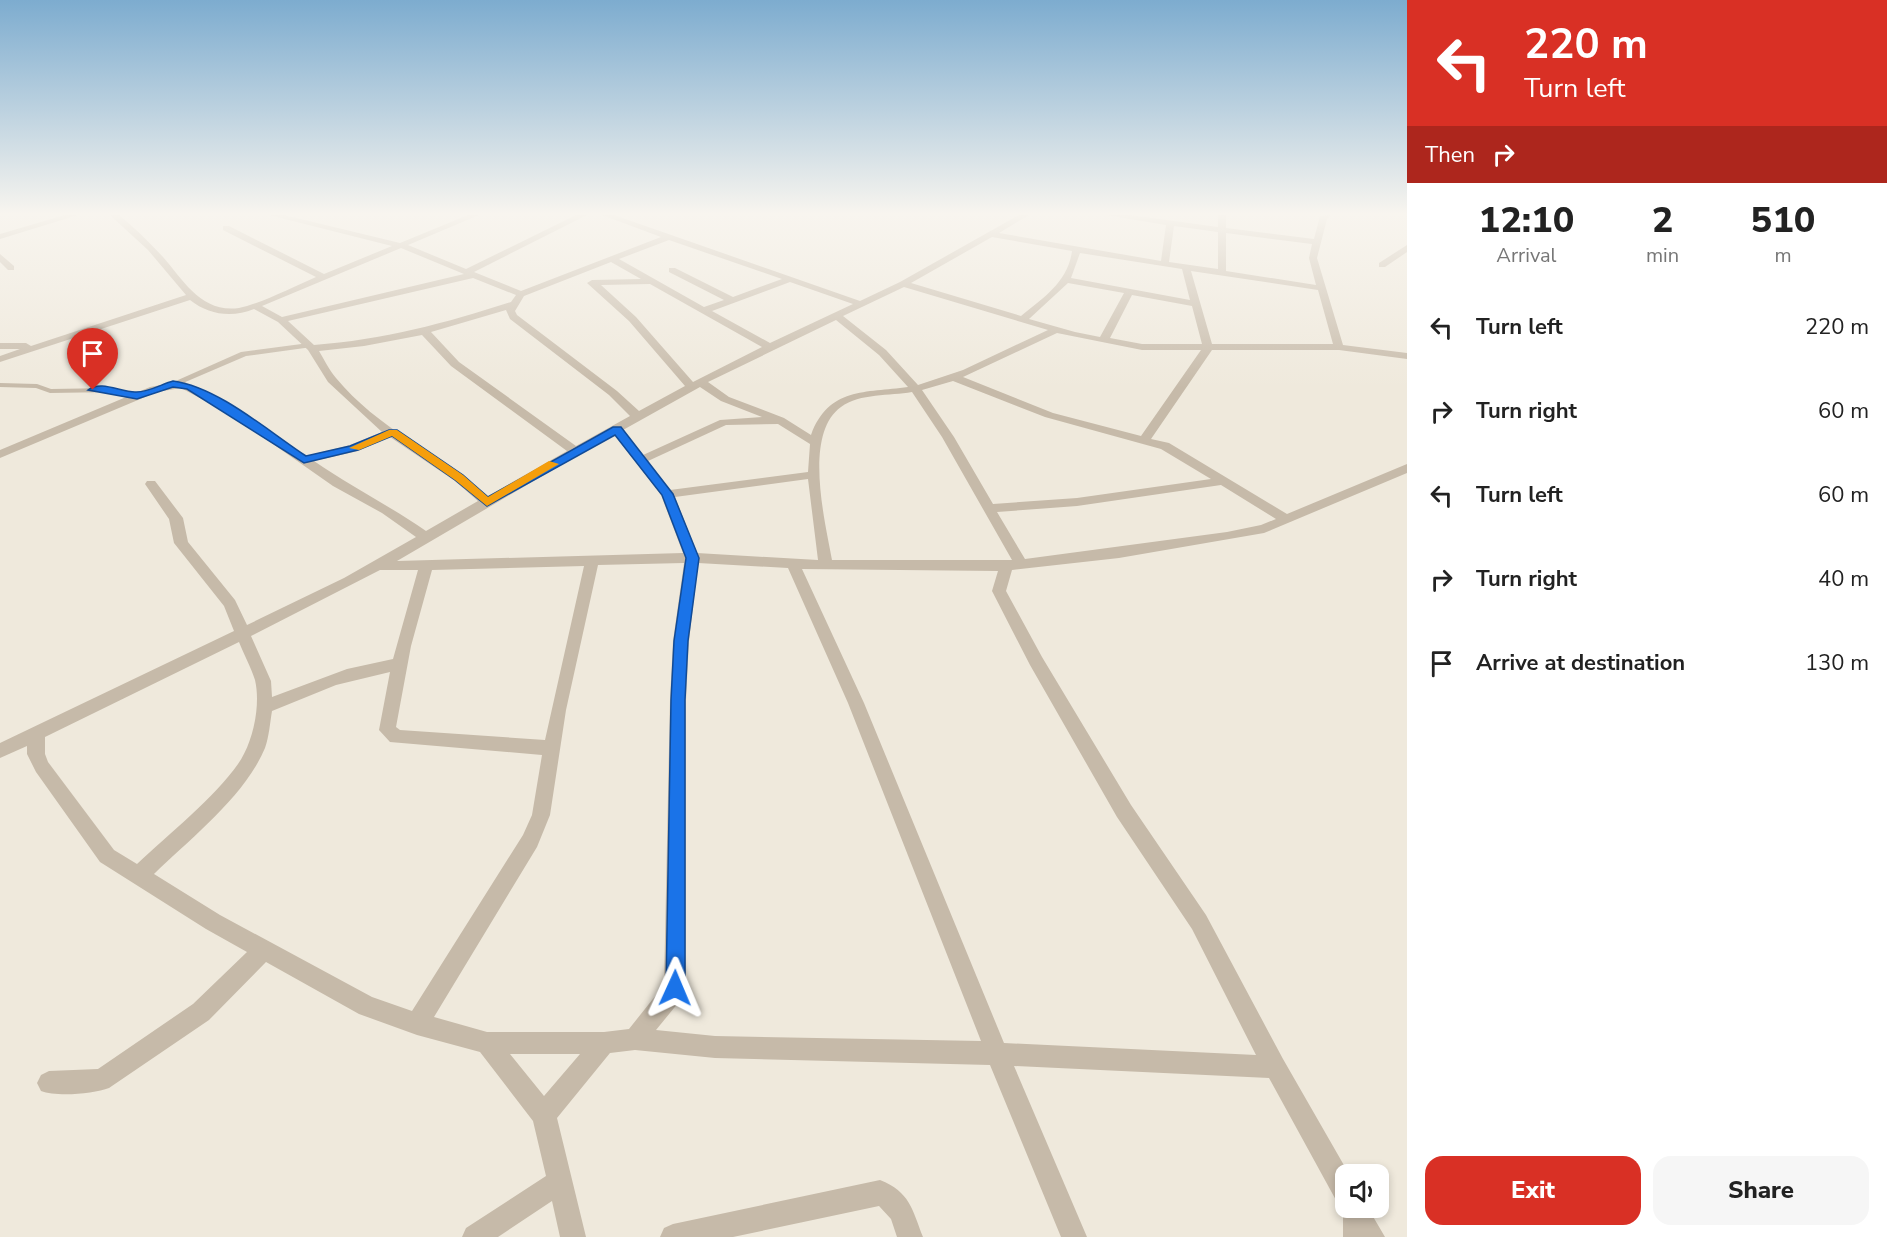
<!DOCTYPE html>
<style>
body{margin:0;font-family:"Nunito Sans",sans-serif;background:#f6f6f6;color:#222;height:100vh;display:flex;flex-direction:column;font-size:22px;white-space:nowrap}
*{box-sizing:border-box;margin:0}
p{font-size:20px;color:#767676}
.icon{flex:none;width:33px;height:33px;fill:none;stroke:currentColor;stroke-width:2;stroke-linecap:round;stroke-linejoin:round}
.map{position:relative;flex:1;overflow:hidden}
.sheet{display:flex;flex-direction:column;background:#fff;width:480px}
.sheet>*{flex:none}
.hud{background:#d93025;color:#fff;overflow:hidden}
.tools{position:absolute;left:1335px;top:1164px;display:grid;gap:12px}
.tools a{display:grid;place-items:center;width:54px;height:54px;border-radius:12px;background:#fff;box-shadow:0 3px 9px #0003;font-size:30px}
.pin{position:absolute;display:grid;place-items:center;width:51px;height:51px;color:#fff;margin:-62px -26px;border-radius:50% 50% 50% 0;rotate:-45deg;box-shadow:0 0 6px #0007}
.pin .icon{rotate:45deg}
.me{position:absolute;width:66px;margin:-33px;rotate:1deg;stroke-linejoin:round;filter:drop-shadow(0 0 4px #0008)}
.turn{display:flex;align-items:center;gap:21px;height:126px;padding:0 18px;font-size:27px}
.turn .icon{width:78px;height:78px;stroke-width:2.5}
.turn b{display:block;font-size:42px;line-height:51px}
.then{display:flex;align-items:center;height:57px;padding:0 18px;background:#0003;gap:12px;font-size:22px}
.eta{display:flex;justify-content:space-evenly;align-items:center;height:102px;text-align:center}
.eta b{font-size:36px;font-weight:800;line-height:42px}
.cta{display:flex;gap:12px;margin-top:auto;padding:12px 18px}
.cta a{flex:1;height:69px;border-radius:18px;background:#d93025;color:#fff;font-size:24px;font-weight:800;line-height:69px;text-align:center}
.cta a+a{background:#f6f6f6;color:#222}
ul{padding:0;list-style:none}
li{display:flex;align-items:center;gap:18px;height:84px;padding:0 18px}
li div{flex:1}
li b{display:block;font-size:22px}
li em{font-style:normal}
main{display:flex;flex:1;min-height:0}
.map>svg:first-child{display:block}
</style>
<main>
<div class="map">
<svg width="1407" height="1237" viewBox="0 0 1407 1237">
<rect width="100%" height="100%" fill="#efe9dc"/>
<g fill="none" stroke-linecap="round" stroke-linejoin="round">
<g fill="#c6baa9" fill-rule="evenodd">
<path d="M309 343 313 345 312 347 246 356 176 386 169 384 241 352Z"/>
<path d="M0 383 37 384 51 389 112 388 141 396 137 398 112 392 50 393 36 388 0 387Z"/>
</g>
<g fill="#c6baa9" fill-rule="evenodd">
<path d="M65 215H78L0 239V234Z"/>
<path d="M110 215H119C135 228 149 242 163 257 184 281 201 313 239 308 260 304 295 286 316 277L223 230V226H229L324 274 392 246 269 215H284L400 243 468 215H479L408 245 466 269 576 215H587L474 272 521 291 661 237 602 215H614L860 301 900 282 1019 215H1029L999 233 1161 261 1166 225 1106 215H1130L1218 227V215H1226V228L1314 239 1320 216 1331 215 1327 219 1317 258 1343 345 1407 353V359L1339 350H1212L1151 439 1169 443 1287 514 1407 464V473L1264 533 1119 558 1012 570 1006 591 1042 657 1131 805 1206 915 1283 1059 1349 1174H1346V1208H1368L1385 1237H1343V1204L1337 1202 1269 1078 1014 1066 1087 1237H1061L990 1065 715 1058 635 1050 610 1053 557 1118 586 1237H560L552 1201 498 1237H462L466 1228 546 1176 533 1121 480 1052 417 1035 359 1014 266 962 209 1020 109 1088C94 1094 56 1097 41 1091L37 1083 41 1075 49 1071 98 1069 193 1004 247 952 206 929 100 862 36 772 27 754V746L0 758V743L234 631 224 606 174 543 169 519 145 484 147 481H155L183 518 188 542 235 600 247 625 344 578 416 537 382 513 333 486 230 414 181 388 157 392 0 458V450L150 387 183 381 238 410 306 456 350 445 382 432 328 382 308 350 278 322 254 309C232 318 209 315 190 300L0 362V356L20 349H0V343H26L31 346 186 295 148 250ZM1174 226 1218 232V269L1169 262ZM1226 233 1312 244 1309 258 1316 285 1226 271ZM992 237 1072 251C1068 282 1043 298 1021 316L911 283ZM669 240 782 279 733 297 675 268H669V272L724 300 704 307 619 259ZM401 248 464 274 282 317 262 306ZM1080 253 1182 269 1190 300 1071 278ZM611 262 641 279 592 280 587 283 629 321 685 386 639 411 617 391 517 315 515 311 524 296ZM1191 271 1318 290 1333 344H1212ZM473 278 516 295 511 302C446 323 383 340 314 345L288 321ZM790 282 853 304 770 343 712 311ZM1068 283 1124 293 1100 337 1075 332 1029 319ZM650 284 762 347 693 382 636 317 601 285ZM904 287 1048 330 963 370 918 385 886 350 843 316ZM1132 295 1192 306 1202 344H1142L1110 338ZM506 310 510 319 609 395 630 416 576 446 459 362 431 332ZM836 320 879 355 908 387C865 393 829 387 811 435L784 418 729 397 708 382ZM1057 333 1142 350H1201L1141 436 1053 413 963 377ZM422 335 451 366 567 451 488 496C438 454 377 428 336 378 329 370 324 359 319 351L364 346ZM953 381 1045 417 1161 449 1211 479 1077 498 993 504 954 437 922 390ZM700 387 721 401 762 417 720 420 643 455 623 430ZM912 392 942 437 1012 560H832C825 521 803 434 841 407 860 393 890 396 912 392ZM778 424 810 444 808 472 670 490 648 461 726 425ZM614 434 661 495 683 553 397 561ZM390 437 455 481 478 501 426 531C390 506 350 486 314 461L358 451ZM808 479 818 560 697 553 675 497ZM1221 485 1276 519 1261 525 1227 532 1025 559 997 512 1077 506ZM684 563 673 641 670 700 664 985 629 1029 604 1032H487L434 1017 537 847 550 815 566 710 598 565ZM698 563 788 568 848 703 981 1041 715 1036 656 1030 683 997 686 989V700L689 641ZM584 566 545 740 400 730 396 727 411 646 432 570ZM802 569 998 571 992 591 1030 665 1117 817 1192 929 1256 1055 1004 1043 864 703ZM380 570H418L393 659 347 669 272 697 271 681 251 636ZM239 642C244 655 251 667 255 680 261 705 253 743 238 764 215 797 168 835 137 864L114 850 48 762 45 754V737ZM390 672 379 730 390 742 542 755 532 815 523 835 412 1011 372 997 220 915 154 874C191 838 245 796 265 748 269 737 270 723 272 711L336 685ZM510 1054H580L544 1096Z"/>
<path d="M1407 245V252L1385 267H1379V263Z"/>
<path d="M0 254 14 266V270H8L0 262Z"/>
<path d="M880 1180C910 1192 912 1209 923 1237H897L891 1219 879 1206 733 1237H660L664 1228 673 1224Z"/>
</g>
</g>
<linearGradient id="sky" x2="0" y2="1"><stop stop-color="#7daccf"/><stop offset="0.55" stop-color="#f8f5ef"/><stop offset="1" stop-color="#f8f5ef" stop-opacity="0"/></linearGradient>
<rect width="1407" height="388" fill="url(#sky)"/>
<path fill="#1a73e8" stroke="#114b97" stroke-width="1.5" d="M173 381C218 387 268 431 306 456L350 446 389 430H397L463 475 488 497 613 427H621L673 494 699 558 688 641 685 700V988L682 995 675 998 669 995 666 988 671 700 674 641 686 558 662 495 615 435 487 506 455 480 392 436 358 450 304 463 187 389 173 387 137 399 88 390C101 380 120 392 135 392 147 393 162 384 173 381Z"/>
<path fill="#f59e0b" d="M389 430H397L463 475 488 497 549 461 559 464 487 506 455 480 392 436 359 450 349 448Z"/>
</svg>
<div class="tools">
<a><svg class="icon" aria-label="sound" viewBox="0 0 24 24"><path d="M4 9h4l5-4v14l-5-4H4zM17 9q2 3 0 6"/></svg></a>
</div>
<div class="pin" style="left:93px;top:390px;background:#d93025"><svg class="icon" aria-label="arrive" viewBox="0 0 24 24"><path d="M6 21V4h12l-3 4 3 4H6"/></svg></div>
<svg class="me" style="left:675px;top:988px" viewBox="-20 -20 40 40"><path d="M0-17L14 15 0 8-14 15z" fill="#1a73e8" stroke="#fff" stroke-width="4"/></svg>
</div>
<section class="sheet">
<div class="hud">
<div class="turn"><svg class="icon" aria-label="left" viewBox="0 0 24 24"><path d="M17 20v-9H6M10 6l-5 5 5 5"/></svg><div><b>220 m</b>Turn left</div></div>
<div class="then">Then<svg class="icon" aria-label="right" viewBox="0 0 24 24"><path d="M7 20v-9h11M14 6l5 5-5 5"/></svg></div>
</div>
<div class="eta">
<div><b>12:10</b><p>Arrival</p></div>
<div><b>2</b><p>min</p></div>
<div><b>510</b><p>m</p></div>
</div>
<ul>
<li><svg class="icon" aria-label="left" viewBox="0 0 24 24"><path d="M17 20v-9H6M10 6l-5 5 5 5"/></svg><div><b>Turn left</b></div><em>220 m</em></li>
<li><svg class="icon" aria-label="right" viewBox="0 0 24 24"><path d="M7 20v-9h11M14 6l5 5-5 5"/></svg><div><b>Turn right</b></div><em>60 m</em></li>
<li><svg class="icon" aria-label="left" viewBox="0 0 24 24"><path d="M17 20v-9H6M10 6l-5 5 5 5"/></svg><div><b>Turn left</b></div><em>60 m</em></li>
<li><svg class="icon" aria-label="right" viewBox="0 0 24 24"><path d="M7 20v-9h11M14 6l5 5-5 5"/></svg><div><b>Turn right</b></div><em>40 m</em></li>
<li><svg class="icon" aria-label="arrive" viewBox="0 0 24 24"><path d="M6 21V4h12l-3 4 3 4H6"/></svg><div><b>Arrive at destination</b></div><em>130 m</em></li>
</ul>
<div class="cta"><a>Exit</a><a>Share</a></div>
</section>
</main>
